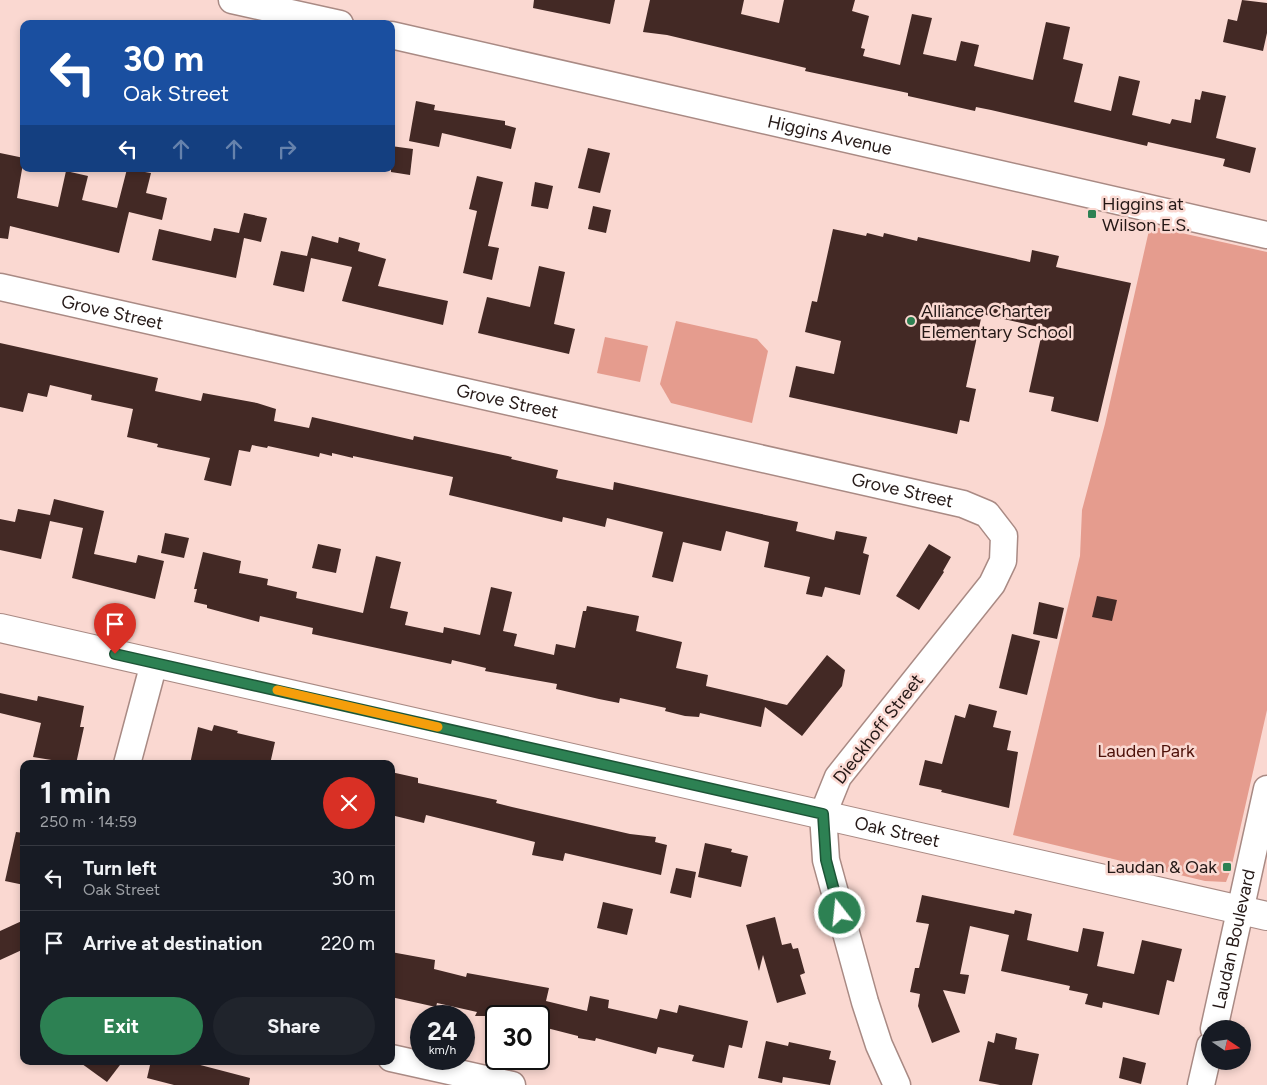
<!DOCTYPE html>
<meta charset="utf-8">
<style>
body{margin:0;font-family:Figtree,sans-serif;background:#20242c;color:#f1f3f6;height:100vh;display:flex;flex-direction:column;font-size:19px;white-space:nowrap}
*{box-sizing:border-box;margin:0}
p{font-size:16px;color:#9ea1a6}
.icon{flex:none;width:28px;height:28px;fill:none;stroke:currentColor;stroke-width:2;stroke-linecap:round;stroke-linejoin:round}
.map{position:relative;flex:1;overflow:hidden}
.drawer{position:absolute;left:20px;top:760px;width:375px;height:305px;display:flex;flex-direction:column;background:#171b24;border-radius:10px;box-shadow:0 2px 8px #0003}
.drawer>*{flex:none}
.banner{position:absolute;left:20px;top:20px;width:375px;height:152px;border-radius:10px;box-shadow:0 2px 8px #0003;background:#1a4fa0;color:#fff;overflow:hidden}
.needle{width:32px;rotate:103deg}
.tools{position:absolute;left:1201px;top:1020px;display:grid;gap:10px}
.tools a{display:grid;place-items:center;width:50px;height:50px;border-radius:50%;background:#171b24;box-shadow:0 2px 8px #0003;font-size:25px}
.speed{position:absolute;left:410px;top:1005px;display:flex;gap:10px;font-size:25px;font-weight:700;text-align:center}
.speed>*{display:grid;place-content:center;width:65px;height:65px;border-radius:50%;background:#171b24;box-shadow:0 2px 8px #0003;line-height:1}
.speed small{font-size:12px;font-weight:400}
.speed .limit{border:2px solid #111;border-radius:8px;background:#fff;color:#111}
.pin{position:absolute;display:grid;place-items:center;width:42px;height:42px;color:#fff;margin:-51px -21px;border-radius:50% 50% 50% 0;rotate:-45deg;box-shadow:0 0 5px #0007}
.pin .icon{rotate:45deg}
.me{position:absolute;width:55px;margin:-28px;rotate:344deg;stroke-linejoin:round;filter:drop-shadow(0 0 4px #0008)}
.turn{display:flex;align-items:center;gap:18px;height:105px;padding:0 20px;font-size:22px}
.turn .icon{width:65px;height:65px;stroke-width:2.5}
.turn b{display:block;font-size:35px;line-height:42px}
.lanes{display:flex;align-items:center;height:48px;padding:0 20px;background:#0003;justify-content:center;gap:25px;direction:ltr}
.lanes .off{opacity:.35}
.round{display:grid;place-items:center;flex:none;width:52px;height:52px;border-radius:26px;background:#20242c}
.head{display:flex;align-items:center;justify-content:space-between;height:85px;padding:0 20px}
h1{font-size:30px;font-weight:700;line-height:38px}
.button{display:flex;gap:10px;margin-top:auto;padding:10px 20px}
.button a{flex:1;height:58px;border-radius:30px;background:#2d8153;color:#fff;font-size:20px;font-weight:700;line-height:58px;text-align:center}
.button a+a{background:#20242c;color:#f1f3f6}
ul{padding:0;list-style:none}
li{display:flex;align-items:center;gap:15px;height:65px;padding:0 20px;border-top:1px solid #363941}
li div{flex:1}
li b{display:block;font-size:19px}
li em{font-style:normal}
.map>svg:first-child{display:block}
</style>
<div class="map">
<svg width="1267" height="1085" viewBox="0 0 1267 1085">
<rect width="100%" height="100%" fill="#fad8d1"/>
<g fill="#e59c8e">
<path d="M1150 226 1267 252V710L1231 869 1226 882 1205 881 1013 835 1080 556 1082 510 1105 424Z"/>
<path d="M676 321 757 339 768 351 752 423 671 403 660 384Z"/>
<path d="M605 337 648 346 640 382 597 373Z"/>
</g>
<g fill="#432925">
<path d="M534 0H615L610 24 533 8Z"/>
<path d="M650 0H744L741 14 779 23 784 0H855L852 11 869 16 861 48 865 49 863 56 900 65 912 14 932 18 923 54 956 61 961 41 979 45 974 66 1033 80 1046 22 1070 27 1063 59 1083 64 1074 102 1111 111 1119 76 1140 81 1132 115 1170 124 1172 119 1191 123 1195 99 1200 100 1202 91 1226 96 1216 138 1256 148 1250 173 1223 166 1225 159 1148 142 1147 146 991 110 976 107 975 111 926 100 908 96V93L805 71 806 68 667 35 643 32Z"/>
<path d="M1242 0 1267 3V33L1263 51 1223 42 1228 19 1237 21Z"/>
<path d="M416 101 435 105 434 110 505 121V125L516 128 511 149 442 133 439 147 409 141Z"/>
<path d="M391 146 413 149 410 175 391 172Z"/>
<path d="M588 148 610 153 600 193 578 188Z"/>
<path d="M0 153 24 158 17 198 58 207 66 171 88 176 82 200 117 208 127 169 151 173 146 193 167 198 162 220 129 212 119 253 10 226 8 239 0 238Z"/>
<path d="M477 176 503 182 488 246 499 248 492 280 463 273 477 211 469 209Z"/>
<path d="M535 182 553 186 548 209 531 206Z"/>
<path d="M593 206 611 210 606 233 588 229Z"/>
<path d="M244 213 267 218 261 242 244 238 236 278 152 260 159 229 211 241 214 228 239 233Z"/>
<path d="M833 229 866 236 867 233 883 237 884 233 917 241 918 237 1030 262 1032 250 1059 256 1056 267 1131 283 1098 422 1051 411 1054 397 1029 392 1043 328 982 314 966 387 976 389 969 422 960 420 957 434 789 397 796 366 834 374 841 341 805 332 812 301 817 302Z"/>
<path d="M312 236 338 243 339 237 360 243 358 251 386 259 378 286 448 301 443 325 342 301 352 267 311 258 304 292 273 285 281 251 307 256Z"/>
<path d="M539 266 565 272 554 324 575 329 569 354 478 333 487 297 530 307Z"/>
<path d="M0 343 158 378 155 391 201 401 203 393 257 403 276 409 274 421 309 428 312 417 413 440 414 436 512 457 511 459 558 470 556 478 613 490 614 482 798 522 796 531 834 540 836 531 867 537 863 553 869 555 860 595 825 587 822 597 806 594 810 577 764 567 769 542 726 531 721 551 683 542 673 582 652 577 663 532 607 518 605 527 563 517 562 522 449 495 453 477 353 456V458L332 453V456L320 453 319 457 268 446 267 448 252 445 250 452 239 450 231 486 204 480 210 458 157 447 158 444 127 437 133 409 91 400 92 395 50 385 47 397 28 393 23 412 0 407Z"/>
<path d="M54 499 104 511 94 554 136 563 138 555 164 561 155 599 72 578 83 528 50 521 41 559 0 550V519L15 522 18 509 50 515Z"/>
<path d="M165 533 189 538 184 558 161 553Z"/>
<path d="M318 544 341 549 336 573 312 568Z"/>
<path d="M929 544 951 557 943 571 944 572 919 610 896 596Z"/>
<path d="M203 552 241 561 239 573 268 579 267 585 297 592 296 598 363 613 376 556 401 562 390 608 408 612 405 625 443 633 444 627 480 635 491 587 512 592 503 631 517 634 514 646 554 655 556 644 575 648 583 611H586L587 606 639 616 636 631 682 642 676 668 708 675 706 686 787 705 827 655 845 670 842 686 802 736 765 707 761 727 700 713 699 717 685 716 665 711 666 708 620 698 619 703 599 699 556 689 557 684 485 671 486 668 452 660 451 664 312 634 313 628 260 616 259 622 207 608V605L194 602 197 589H194Z"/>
<path d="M1097 596 1117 600 1112 621 1092 617Z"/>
<path d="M1039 602 1064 608 1057 639 1033 634Z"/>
<path d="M1012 634 1040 641 1027 695 999 688Z"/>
<path d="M0 693 37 701 38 696 84 706 80 727H84L76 764 33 757 41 723 0 713Z"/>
<path d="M969 704 997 711 993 727 1011 731 1007 750 1018 752 1009 808 941 792 942 790 919 785 925 760 942 764 955 715 965 718Z"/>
<path d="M214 725 238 731 237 733 275 742 270 764H190L198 727 212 731Z"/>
<path d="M391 772 418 778V783L497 800 496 803 512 807 630 834 656 837 655 842 667 845 661 875 565 853 563 861 532 855 535 842 426 815 424 823 391 815Z"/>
<path d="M16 832 24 833V885L5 881Z"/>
<path d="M705 843 732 849 731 852 748 856 741 887 698 877Z"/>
<path d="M676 868 696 872 691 898 670 893Z"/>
<path d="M922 895 1014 914 1015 910 1032 914 1027 940 1078 952 1083 928 1104 932 1097 966 1134 974 1142 940 1182 949 1174 982 1167 980 1159 1015 1103 1002 1102 1008 1085 1004 1088 994 1069 990 1070 986 1001 971 1009 935 970 926 960 974 969 975 965 994 943 990 960 1032 932 1043 918 1006 920 994 910 992 915 968H919L929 924 916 922Z"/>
<path d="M603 902 633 909 627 935 597 928Z"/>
<path d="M775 917 782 945 791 943 793 949 798 948 805 973 800 975 806 994 777 1003 763 955 759 971 746 925Z"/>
<path d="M24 920V949L0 960V931Z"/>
<path d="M391 952 435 960 434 969 466 977 467 973 549 988 546 1001 587 1011 590 996 609 1000 608 1008 657 1019 660 1009 677 1013 679 1005 748 1021 742 1048 729 1045 724 1068 692 1061 694 1055 658 1047 656 1054 596 1038 595 1041 578 1038V1036L539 1026V1016H475L477 1012 437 1003 436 1007 391 997Z"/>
<path d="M996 1033 1017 1038 1015 1049 1039 1054 1032 1085H1000L979 1081 988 1041 994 1043Z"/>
<path d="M766 1041 788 1046 789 1042 831 1051 829 1059 836 1061 830 1085 783 1077 782 1083 758 1078Z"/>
<path d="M1123 1057 1146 1063 1141 1084 1119 1078Z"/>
<path d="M78 1061H123L107 1082Z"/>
<path d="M151 1061H185L250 1078 249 1085H174L147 1078Z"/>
</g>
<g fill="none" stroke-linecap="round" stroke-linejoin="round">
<defs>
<g id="minor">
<path d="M232 0 340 24"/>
<path id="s1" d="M391 35 1267 235"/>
<path id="s2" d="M0 287 963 504 987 514 1004 536 1003 561 992 584 838 777 823 814 826 860 865 1002 879 1045 897 1085"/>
<path d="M127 764 154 663"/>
<path id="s3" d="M1214 1029 1267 789"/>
<path d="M391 1058 512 1085"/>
<path d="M1201 1085 1210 1046"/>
</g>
<g id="tertiary">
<path id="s4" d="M0 628 1267 916"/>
</g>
</defs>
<use href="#minor" stroke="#a98a84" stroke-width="29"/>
<use href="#tertiary" stroke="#a98a84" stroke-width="30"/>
<use href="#minor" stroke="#fff" stroke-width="26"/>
<use href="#tertiary" stroke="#fff" stroke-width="28"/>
</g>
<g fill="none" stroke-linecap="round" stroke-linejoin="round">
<defs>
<path id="route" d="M115 654 823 814 826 860 840 913"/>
</defs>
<use href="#route" stroke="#1d5436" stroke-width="12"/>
<use href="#route" stroke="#2d8153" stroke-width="9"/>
<path stroke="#f59e0b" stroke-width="9" d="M277 690 438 727"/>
</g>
<g fill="#2d8153" stroke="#fad8d1" stroke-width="2">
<rect x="1087" y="209" width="10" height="10" rx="2.5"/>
<circle cx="911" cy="321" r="5"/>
<rect x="1222" y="862" width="10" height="10" rx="2.5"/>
</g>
<g text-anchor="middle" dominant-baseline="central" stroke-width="5" stroke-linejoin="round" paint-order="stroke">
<g font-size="18" fill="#241816" stroke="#fad8d1">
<text stroke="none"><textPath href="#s1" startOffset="450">Higgins Avenue</textPath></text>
<text stroke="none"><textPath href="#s2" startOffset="115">Grove Street</textPath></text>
<text stroke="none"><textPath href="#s2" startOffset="520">Grove Street</textPath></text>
<text stroke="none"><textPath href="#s2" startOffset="925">Grove Street</textPath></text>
<text transform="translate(878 729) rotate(-52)">Dieckhoff Street</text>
<text stroke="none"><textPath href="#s4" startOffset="920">Oak Street</textPath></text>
<text stroke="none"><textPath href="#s3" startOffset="92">Laudan Boulevard</textPath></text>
</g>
<g font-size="18" fill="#241816" stroke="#fad8d1" text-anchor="start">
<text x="1102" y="204">Higgins at<tspan x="1102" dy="21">Wilson E.S.</tspan></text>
<text x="921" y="311">Alliance Charter<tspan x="921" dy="21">Elementary School</tspan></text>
<text x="1217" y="867" text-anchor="end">Laudan &amp; Oak</text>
</g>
<g font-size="18" fill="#4d1109" stroke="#fad8d1">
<text x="1146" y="751">Lauden Park</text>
</g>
</g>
</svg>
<div class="tools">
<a><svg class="needle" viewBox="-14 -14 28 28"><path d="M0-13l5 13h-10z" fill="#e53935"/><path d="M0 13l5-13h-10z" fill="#9ea1a6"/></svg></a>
</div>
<div class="speed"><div>24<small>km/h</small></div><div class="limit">30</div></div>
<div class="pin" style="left:115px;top:654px;background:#d93025"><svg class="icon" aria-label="arrive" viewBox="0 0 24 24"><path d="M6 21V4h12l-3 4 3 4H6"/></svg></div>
<svg class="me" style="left:840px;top:913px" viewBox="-20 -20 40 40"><circle r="17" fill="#2d8153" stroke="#fff" stroke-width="3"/><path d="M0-11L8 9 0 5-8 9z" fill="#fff"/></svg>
<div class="banner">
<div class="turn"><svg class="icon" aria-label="left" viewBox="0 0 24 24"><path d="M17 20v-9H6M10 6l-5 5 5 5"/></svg><div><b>30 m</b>Oak Street</div></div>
<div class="lanes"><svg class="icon" aria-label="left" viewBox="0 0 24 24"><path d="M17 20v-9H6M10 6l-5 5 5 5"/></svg><svg class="icon off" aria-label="ahead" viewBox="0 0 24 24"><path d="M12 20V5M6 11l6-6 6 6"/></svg><svg class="icon off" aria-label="ahead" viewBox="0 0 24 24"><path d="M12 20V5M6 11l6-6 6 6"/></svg><svg class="icon off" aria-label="right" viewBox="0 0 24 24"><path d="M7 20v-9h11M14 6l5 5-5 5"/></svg></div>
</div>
<section class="drawer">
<div class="head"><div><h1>1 min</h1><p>250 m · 14:59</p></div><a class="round" style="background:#d93025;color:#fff"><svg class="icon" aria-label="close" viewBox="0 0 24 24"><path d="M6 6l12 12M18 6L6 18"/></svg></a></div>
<ul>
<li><svg class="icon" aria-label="left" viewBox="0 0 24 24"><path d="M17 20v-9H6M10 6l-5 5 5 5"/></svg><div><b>Turn left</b><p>Oak Street</p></div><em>30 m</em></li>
<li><svg class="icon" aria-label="arrive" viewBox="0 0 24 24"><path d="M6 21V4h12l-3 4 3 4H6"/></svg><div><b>Arrive at destination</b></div><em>220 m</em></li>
</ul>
<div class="button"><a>Exit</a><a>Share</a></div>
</section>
</div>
